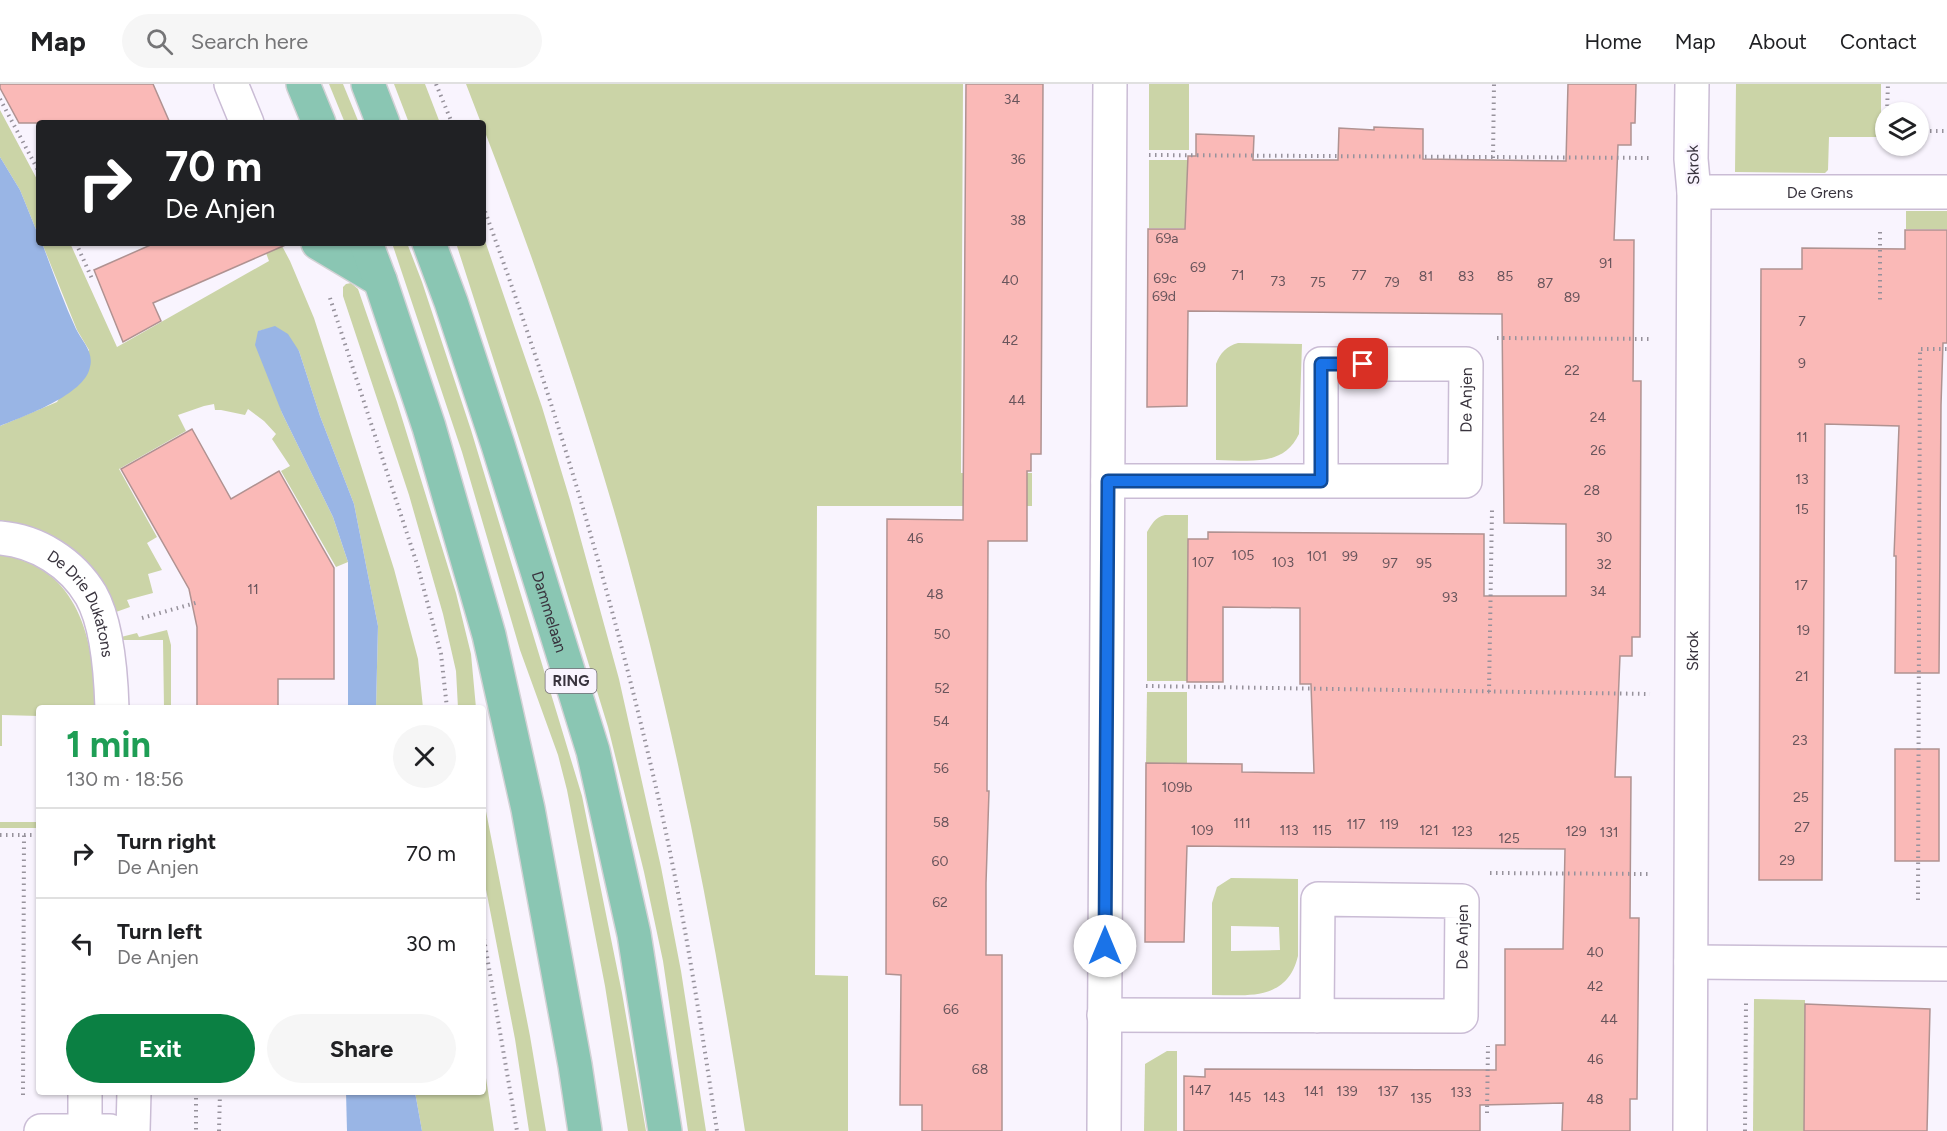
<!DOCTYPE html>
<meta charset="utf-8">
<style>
body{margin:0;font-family:Figtree,sans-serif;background:#f6f6f6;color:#202124;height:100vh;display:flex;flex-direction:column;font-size:22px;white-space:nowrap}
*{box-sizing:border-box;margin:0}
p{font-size:20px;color:#757577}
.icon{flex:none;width:33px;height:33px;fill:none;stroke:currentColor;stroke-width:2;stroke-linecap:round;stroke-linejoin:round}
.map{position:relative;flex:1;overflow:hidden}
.details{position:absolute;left:36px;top:621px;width:450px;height:390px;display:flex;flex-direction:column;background:#fff;border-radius:6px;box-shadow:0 2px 4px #0004}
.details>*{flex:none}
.hud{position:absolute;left:36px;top:36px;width:450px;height:126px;border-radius:6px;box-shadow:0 2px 4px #0004;background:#202124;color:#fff;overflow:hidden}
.fabs{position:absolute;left:1875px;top:18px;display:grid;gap:12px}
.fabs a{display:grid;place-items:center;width:54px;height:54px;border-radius:50%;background:#fff;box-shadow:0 2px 4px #0004;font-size:30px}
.pin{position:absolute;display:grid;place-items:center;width:51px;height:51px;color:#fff;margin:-26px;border-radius:12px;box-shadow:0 3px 9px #0006}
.me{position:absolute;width:66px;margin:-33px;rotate:0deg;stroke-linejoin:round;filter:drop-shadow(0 0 4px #0008)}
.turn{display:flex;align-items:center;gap:21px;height:126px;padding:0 30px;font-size:27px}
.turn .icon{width:78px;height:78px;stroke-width:2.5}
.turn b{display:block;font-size:42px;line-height:51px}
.round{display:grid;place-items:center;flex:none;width:63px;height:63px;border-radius:32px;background:#f6f6f6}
.summary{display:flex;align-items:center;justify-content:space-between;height:102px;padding:0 30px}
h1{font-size:36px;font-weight:700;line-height:45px;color:#1e9e55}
.button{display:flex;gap:12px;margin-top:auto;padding:12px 30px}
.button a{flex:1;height:69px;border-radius:36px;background:#0b8043;color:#fff;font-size:24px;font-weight:700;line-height:69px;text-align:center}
.button a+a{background:#f6f6f6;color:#202124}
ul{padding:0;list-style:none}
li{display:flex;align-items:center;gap:18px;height:90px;padding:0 30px;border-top:2px solid #e0e0e0}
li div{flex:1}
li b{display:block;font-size:22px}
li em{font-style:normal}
header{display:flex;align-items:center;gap:36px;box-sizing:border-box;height:84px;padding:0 30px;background:#fff;border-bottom:2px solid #e0e0e0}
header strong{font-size:28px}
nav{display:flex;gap:33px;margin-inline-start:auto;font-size:21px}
.search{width:420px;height:54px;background:#f6f6f6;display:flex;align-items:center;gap:15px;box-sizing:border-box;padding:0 21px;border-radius:33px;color:#757577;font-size:22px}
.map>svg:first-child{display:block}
</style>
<header>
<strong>Map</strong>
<div class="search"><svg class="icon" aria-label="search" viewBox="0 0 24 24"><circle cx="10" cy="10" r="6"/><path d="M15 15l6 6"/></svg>Search here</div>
<nav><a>Home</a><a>Map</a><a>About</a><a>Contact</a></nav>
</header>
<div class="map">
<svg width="1947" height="1047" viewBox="0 0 1947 1047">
<rect width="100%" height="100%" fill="#f9f4fe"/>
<g fill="#cbd4a7" fill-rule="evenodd">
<path d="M329 0H343L359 39H345Z"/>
<path d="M394 0H425L440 39H409Z"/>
<path d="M466 0H963L961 389H1032V422H817L815 891 848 892V1047H745C714 844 675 642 619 444 580 308 534 175 483 43V39H481Z"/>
<rect x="1149" y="0" width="40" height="66"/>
<path d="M1736 0H1881V53H1829L1828 86 1825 89 1735 88Z"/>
<path d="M0 26 39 99V153L20 106 0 73Z"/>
<rect x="1149" y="76" width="40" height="68"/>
<rect x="1906" y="127" width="41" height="18"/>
<path d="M483 151 542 323 570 416 619 595 661 783 681 887 706 1047H688L663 877 644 788 608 643 530 389 456 159H483Z"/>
<path d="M42 159H70L117 263 269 177 266 169 282 162 290 177 314 234 394 485 418 575 423 624H376L378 542 354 420 320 332 299 267 275 243 259 247 282 329 333 433 348 478 336 483 281 387 290 382 272 355 276 350 264 337 248 325 245 331 221 326H215L214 320 204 322 178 331 186 347 119 385 157 453 147 459 162 486 148 490 153 509 127 516 130 523 116 528C93 469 59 449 0 436V342L57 318 89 266 77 246Z"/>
<path d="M392 159H407L422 198 471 346 582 712 622 909 646 1047H628L605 902 567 706 558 671 520 566 462 368Z"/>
<path d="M351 199 358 205 397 318 456 509 471 570 476 624H458L456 587 443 530 409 411 343 212V203L346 200Z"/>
<path d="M1238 259 1302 260 1299 350C1283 384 1248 376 1216 376V280C1220 269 1227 262 1238 259Z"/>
<path d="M1165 431H1188L1187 597H1147V448C1152 440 1155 433 1165 431Z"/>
<path d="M0 471C79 482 95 557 95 624H39V632L2 631V662H0Z"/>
<path d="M167 546 171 561V624H164L163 556H121V553L137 549 139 553Z"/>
<path d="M1147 608H1187V679H1146Z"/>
<path d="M483 712 530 952 546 1047H529L515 955 483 790Z"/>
<rect x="0" y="738" width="39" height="6"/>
<path d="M1231 794 1298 795V872C1287 917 1249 911 1212 911V819L1217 803ZM1231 842 1279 843 1280 866 1231 867Z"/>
<path d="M1754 915 1805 916 1804 1047H1753Z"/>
<path d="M1167 967H1177V1047H1144L1145 980Z"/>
<path d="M483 974 494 1047H422L415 1008H483Z"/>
</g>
<g fill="#99b5e5">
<path d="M0 73 20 106 39 153V159H42C53 188 63 217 76 245 82 257 94 268 90 283 85 311 24 332 0 342Z"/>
<path d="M275 242 288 250 299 267 320 332 354 420 378 542 376 624H348V478L333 433 282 329 255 261 258 247Z"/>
<path d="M346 1008H415L422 1047H347Z"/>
</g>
<g fill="#fab9b7" stroke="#b09291" stroke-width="1.5">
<path d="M0 0H153L170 39H19L0 4Z"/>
<path d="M966 0H1043L1041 370H1031V387H1027V457H988L987 707H989L986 799V871H1002V1047H922V1021H900L901 891 886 890 887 435 963 436Z"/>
<path d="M1568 0H1636L1635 39H1631V61H1618L1614 156H1634L1633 297H1641L1640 553H1632V572H1620L1615 693H1631L1630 834H1639L1637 1015H1630V1047H1562L1563 1019 1480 1021V1047H1184V992L1205 993V985L1496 986V961H1505V865H1563L1565 765 1187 762 1184 858H1145L1146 679 1242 680V688L1314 689 1311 600H1300V524L1223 523V598H1187L1188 455H1208V448L1484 450V512H1566V440L1504 439 1502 230 1188 227 1187 322 1147 323 1148 145H1185L1188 72H1196V50L1254 52 1253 76H1338L1339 44 1374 46V43L1423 45V75L1566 77Z"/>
<path d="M1905 146H1947V259H1943L1941 321 1939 589H1895L1896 472H1894L1899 342 1825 340 1822 796H1759L1761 185H1802V164L1905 165Z"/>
<path d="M155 159H290L153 219 161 237 123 258 94 186Z"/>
<path d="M192 345 231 415 279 387 334 484V595H278V624H197V543L189 505 121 385Z"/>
<rect x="1895" y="665" width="44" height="112"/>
<path d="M1805 920 1930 925 1927 1047H1804Z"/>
</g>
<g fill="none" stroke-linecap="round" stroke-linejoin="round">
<defs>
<g id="minor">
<path d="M231 0 247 39"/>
<path id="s1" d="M1694 108H1947"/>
<path id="s2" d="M1108 397C1227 397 1346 397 1465 397L1466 280H1321V397"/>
<path id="s3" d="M0 454C37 457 72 479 91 511 107 539 111 592 112 624"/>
<path d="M1691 878 1947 880"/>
<path id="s4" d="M1104 931 1461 932 1462 817 1318 815 1317 932"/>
<path d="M85 1008V1047H110"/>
<path d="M41 1047H85"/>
<path d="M133 1047 134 1008"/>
<path d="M1104 1047 1110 0"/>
<path id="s5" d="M1690 1047 1694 108 1691 75 1692 0"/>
</g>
<g id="major">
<path d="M303 0 319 39"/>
<path d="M368 0 383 39"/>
<path d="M318 159 380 196"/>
<path d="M366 159 380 196 429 343 489 551 528 725 575 981 585 1047"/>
<path id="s6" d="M429 159 451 218 498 361 593 667 634 850 665 1047"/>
</g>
</defs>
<use href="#minor" stroke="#cabcd5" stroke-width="36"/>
<use href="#major" stroke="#d3d2d5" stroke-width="36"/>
<g stroke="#97929c" stroke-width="4" stroke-dasharray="1.5 4.5" stroke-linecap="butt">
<path d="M436 0 452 39"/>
<path d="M0 15 39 88"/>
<path d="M1887 28 1888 0"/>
<path d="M1918 47H1947"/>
<path d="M1149 71 1652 74"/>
<path d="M1493 74 1494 0"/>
<path d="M483 122C556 320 616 524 662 730 685 835 701 941 717 1047"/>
<path d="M1880 148V217"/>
<path d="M76 159 93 197"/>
<path d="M330 214 418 483 441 570 447 624"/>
<path d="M1497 254 1652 255"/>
<path d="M142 534 199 518"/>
<path d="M1146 602 1650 610"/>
<path d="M1489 608 1492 426"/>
<path d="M0 751H39"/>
<path d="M1490 789 1648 790"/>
<path d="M1918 816 1920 265H1947"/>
<path d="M483 849 517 1047"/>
<path d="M196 1008V1047"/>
<path d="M23 1011 24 751"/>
<path d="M1487 1029 1488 962"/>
<path d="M219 1047 220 1008"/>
<path d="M1745 1047 1746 919"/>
</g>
<use href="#minor" stroke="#fff" stroke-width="33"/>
<use href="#major" stroke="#8ac6b3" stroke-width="33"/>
</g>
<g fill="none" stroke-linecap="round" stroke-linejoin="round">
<defs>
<path id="route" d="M1105 862 1108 397H1321V280H1363"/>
</defs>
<use href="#route" stroke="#114b97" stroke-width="15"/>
<use href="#route" stroke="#1a73e8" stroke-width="10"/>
</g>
<g text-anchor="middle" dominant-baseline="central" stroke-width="5" stroke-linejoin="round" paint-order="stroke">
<g font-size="14" fill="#69555c">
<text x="1012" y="15">34</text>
<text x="1018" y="75">36</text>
<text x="1018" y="136">38</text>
<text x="1167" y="154">69a</text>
<text x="1606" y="179">91</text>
<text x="1198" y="183">69</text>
<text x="1238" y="191">71</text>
<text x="1359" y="191">77</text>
<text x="1426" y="192">81</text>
<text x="1466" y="192">83</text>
<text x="1505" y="192">85</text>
<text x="1165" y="194">69c</text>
<text x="1010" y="196">40</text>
<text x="1278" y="197">73</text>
<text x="1318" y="198">75</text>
<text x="1392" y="198">79</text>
<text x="1545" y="199">87</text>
<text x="1164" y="212">69d</text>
<text x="1572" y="213">89</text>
<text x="1802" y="237">7</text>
<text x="1010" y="256">42</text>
<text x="1802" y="279">9</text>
<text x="1572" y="286">22</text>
<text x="1017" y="316">44</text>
<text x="1598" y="333">24</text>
<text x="1802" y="353">11</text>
<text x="1598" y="366">26</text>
<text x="1802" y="395">13</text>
<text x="1592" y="406">28</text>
<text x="1802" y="425">15</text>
<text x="1604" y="453">30</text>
<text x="915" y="454">46</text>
<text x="1243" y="471">105</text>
<text x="1317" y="472">101</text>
<text x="1350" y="472">99</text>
<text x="1203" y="478">107</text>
<text x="1283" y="478">103</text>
<text x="1390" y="479">97</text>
<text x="1424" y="479">95</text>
<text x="1604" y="480">32</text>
<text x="1801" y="501">17</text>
<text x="253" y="505">11</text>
<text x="1598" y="507">34</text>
<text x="935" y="510">48</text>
<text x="1450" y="513">93</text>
<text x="1803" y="546">19</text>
<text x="942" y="550">50</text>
<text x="1802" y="592">21</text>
<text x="942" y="604">52</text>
<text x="941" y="637">54</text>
<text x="1800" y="656">23</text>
<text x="941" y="684">56</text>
<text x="1177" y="703">109b</text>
<text x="1801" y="713">25</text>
<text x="941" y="738">58</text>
<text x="1242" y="739">111</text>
<text x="1356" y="740">117</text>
<text x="1389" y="740">119</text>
<text x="1802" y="743">27</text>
<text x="1202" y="746">109</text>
<text x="1289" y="746">113</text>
<text x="1322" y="746">115</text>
<text x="1429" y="746">121</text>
<text x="1462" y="747">123</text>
<text x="1576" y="747">129</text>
<text x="1609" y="748">131</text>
<text x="1509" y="754">125</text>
<text x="1787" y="776">29</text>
<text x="940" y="777">60</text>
<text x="940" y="818">62</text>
<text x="1595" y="868">40</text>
<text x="1595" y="902">42</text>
<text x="951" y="925">66</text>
<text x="1609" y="935">44</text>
<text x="1595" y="975">46</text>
<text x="980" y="985">68</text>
<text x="1200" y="1006">147</text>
<text x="1314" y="1007">141</text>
<text x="1347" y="1007">139</text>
<text x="1388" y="1007">137</text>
<text x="1461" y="1008">133</text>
<text x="1240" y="1013">145</text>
<text x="1274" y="1013">143</text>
<text x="1421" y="1014">135</text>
<text x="1595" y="1015">48</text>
</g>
<rect fill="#f9f4fe" stroke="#736e78" stroke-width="1.5" x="545.5" y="585" width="51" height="24" rx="4.5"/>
<g font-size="15" font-weight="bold" fill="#39343e">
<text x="571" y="597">RING</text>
</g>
<g font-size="16" fill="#39343e" stroke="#f9f4fe">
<text transform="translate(1693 81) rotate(-92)">Skrok</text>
<text stroke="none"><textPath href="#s1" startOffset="126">De Grens</textPath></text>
<text stroke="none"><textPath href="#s2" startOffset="438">De Anjen</textPath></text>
<text stroke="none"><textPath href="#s3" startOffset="114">De Drie Dukatons</textPath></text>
<text stroke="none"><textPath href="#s6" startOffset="388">Dammelaan</textPath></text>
<text stroke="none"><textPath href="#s5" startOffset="480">Skrok</textPath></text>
<text stroke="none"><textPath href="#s4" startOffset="436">De Anjen</textPath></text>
</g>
</g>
</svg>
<div class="fabs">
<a><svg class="icon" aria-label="layers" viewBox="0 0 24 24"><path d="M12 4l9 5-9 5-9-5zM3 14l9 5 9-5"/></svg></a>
</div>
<div class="pin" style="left:1363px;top:280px;background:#d93025"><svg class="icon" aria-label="arrive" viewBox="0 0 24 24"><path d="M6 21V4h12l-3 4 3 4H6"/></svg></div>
<svg class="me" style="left:1105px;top:862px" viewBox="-20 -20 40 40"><circle r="19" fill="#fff"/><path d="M0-13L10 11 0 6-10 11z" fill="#1a73e8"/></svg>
<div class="hud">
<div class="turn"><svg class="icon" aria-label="right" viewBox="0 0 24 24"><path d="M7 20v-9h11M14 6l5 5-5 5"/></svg><div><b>70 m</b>De Anjen</div></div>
</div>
<section class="details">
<div class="summary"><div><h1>1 min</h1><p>130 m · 18:56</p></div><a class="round"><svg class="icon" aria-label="close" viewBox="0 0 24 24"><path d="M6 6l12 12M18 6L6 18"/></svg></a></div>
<ul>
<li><svg class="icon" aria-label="right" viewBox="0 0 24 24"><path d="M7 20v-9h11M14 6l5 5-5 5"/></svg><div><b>Turn right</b><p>De Anjen</p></div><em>70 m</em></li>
<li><svg class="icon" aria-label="left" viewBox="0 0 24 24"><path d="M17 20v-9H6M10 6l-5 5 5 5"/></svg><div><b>Turn left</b><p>De Anjen</p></div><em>30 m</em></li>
</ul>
<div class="button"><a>Exit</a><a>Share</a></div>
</section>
</div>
